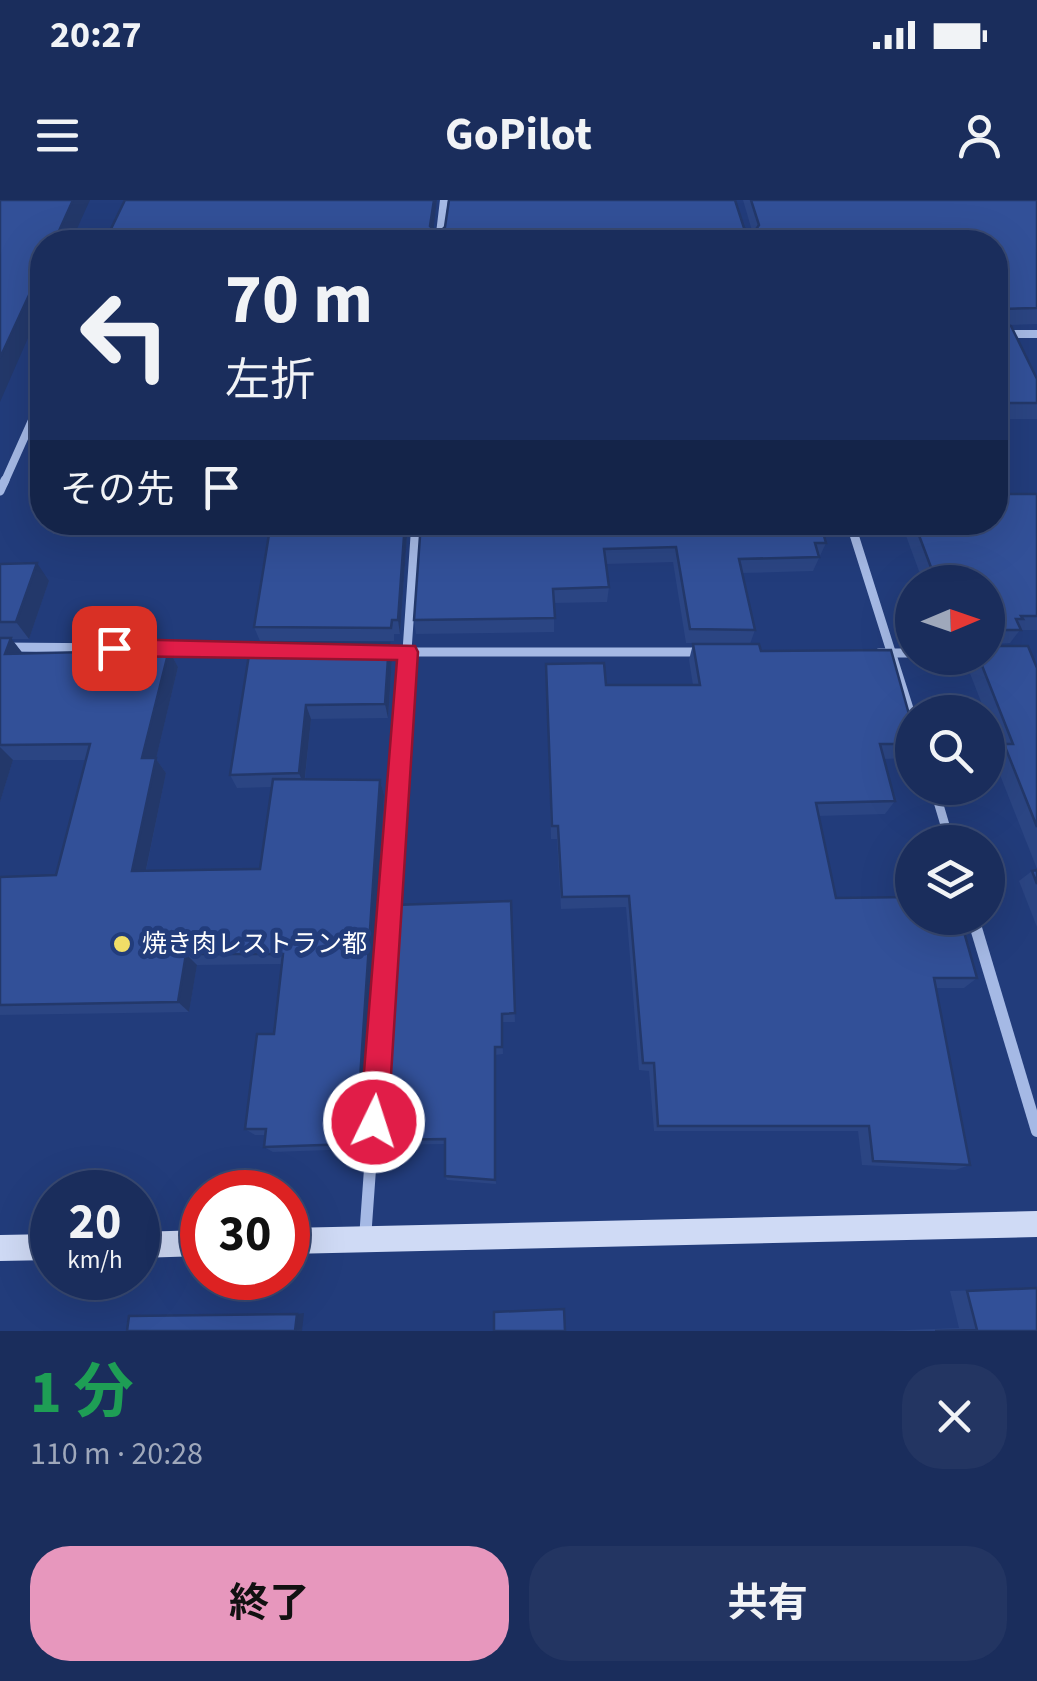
<!DOCTYPE html>
<html lang="ja">
<meta charset="utf-8">
<style>
body{margin:0;font-family:"Source Sans 3","Noto Sans JP",sans-serif;background:#233562;color:#f1f3f6;height:100vh;display:flex;flex-direction:column;font-size:38px;white-space:nowrap}
*{box-sizing:border-box;margin:0}
p{font-size:32px;color:#9fa8bb}
.icon{flex:none;width:55px;height:55px;fill:none;stroke:currentColor;stroke-width:2;stroke-linecap:round;stroke-linejoin:round}
.map{position:relative;height:1131px;overflow:hidden}
.side{display:flex;flex-direction:column;background:#1a2d5c;flex:1}
.side>*{flex:none}
.hud{position:absolute;left:30px;top:30px;width:978px;height:305px;border-radius:40px;box-shadow:0 10px 40px #0002,0 0 0 2px #384972;background:#1a2d5c;color:#f1f3f6;overflow:hidden}
.needle{width:65px;rotate:88deg}
.fabs{position:absolute;left:895px;top:365px;display:grid;gap:20px}
.fabs a{display:grid;place-items:center;width:110px;height:110px;border-radius:50%;background:#1a2d5c;box-shadow:0 10px 40px #0002,0 0 0 2px #384972;font-size:50px}
.speed{position:absolute;left:30px;top:970px;display:flex;gap:20px;font-size:50px;font-weight:700;text-align:center}
.speed>*{display:grid;place-content:center;width:130px;height:130px;border-radius:50%;background:#1a2d5c;box-shadow:0 10px 40px #0002,0 0 0 2px #384972;line-height:1}
.speed small{font-size:25px;font-weight:400}
.speed .limit{border:15px solid #d22;background:#fff;color:#111}
.pin{position:absolute;display:grid;place-items:center;width:85px;height:85px;color:#fff;margin:-42px;border-radius:20px;box-shadow:0 5px 15px #0006}
.me{position:absolute;width:110px;margin:-55px;rotate:4deg;stroke-linejoin:round;filter:drop-shadow(0 0 8px #0008)}
.turn{display:flex;align-items:center;gap:35px;height:210px;padding:0 30px;font-size:45px}
.turn .icon{width:130px;height:130px;stroke-width:2.5}
.turn b{display:block;font-size:70px;line-height:85px}
.then{display:flex;align-items:center;height:95px;padding:0 30px;background:#0003;gap:20px;font-size:38px}
.round{display:grid;place-items:center;flex:none;width:105px;height:105px;border-radius:40px;background:#233562}
.overview{display:flex;align-items:center;justify-content:space-between;height:170px;padding:0 30px}
h1{font-size:60px;font-weight:700;line-height:75px;color:#1e9e55}
.cta{display:flex;gap:20px;margin-top:auto;padding:20px 30px}
.cta a{flex:1;height:115px;border-radius:40px;background:#e797bd;color:#111;font-size:40px;font-weight:700;line-height:115px;text-align:center}
.cta a+a{background:#233562;color:#f1f3f6}
.status{display:flex;justify-content:space-between;align-items:center;height:70px;padding:0 50px;background:#1a2d5c;direction:ltr}
.status svg{height:28px;fill:currentColor}
header{display:flex;justify-content:space-between;align-items:center;height:130px;padding:0 30px;background:#1a2d5c;font-size:45px;font-weight:700}
.map>svg:first-child{display:block}
</style>
<div class="status"><b>20:27</b><svg viewBox="0 0 49 12"><path d="M0 12V9h3v3zM5 12V6h3v6zM10 12V3h3v9zM15 12V0h3v12zM26 1h20v11H26zM47 4h2v5h-2z"/></svg></div>
<header><svg class="icon" aria-label="menu" viewBox="0 0 24 24"><path d="M4 6h16M4 12h16M4 18h16"/></svg>GoPilot<svg class="icon" aria-label="person" viewBox="0 0 24 24"><circle cx="12" cy="8" r="4"/><path d="M4 21q1-7 8-7t8 7"/></svg></header>
<div class="map">
<svg width="1037" height="1131" viewBox="0 0 1037 1131">
<rect width="100%" height="100%" fill="#223c7b"/>
<g fill="none" stroke-linecap="round" stroke-linejoin="round">
<g stroke="#a5b9e5" stroke-width="8">
<path d="M439 42 444 0"/>
<path d="M995 134H1037"/>
<path d="M4 283 42 198"/>
</g>
<g stroke="#a5b9e5" stroke-width="9">
<path d="M0 291 5 280"/>
<path d="M850 322 912 518"/>
<path d="M0 447 262 449"/>
<path d="M379 452H702"/>
<path d="M879 453H912"/>
<path d="M934 588 950 642"/>
<path d="M393 651 416 322"/>
</g>
<g stroke="#a5b9e5" stroke-width="12">
<path d="M973 718 1037 931"/>
<path d="M365 1039 393 648"/>
</g>
<g fill="#cfdaf5" fill-rule="evenodd">
<path d="M1037 1011V1037L288 1054V1028Z"/>
<path d="M202 1030V1056L138 1058V1032Z"/>
<path d="M52 1034V1060L0 1061V1035Z"/>
</g>
</g>
<g fill="#2b4583">
<path d="M437 0 433 29 438 34 744 28 753 34 743 0H1037V124L1008 125 1037 179V219H995V42H106Z"/>
<path d="M1037 294V430H1020L1010 443 995 444 1037 468V669L993 557 999 549 988 518V512H985L964 458H988V382H923L901 322H995Z"/>
<path d="M46 322H111L108 334H53Z"/>
<path d="M271 322H408L400 434H394V441H260L254 427Z"/>
<path d="M421 322 826 343 813 371 742 373 755 430 750 444 686 443 673 362 606 364 609 387 607 402 554 403V432L416 434 414 420Z"/>
<path d="M0 364 49 381 29 439H11L23 454 169 450 178 467 156 559 166 573 146 671 260 669 272 587 237 588 230 575 251 442 392 458 388 518 311 519 305 580H380L384 595 362 945H357V949L273 952 264 947 265 935H255L245 929 274 834 282 764 197 765 189 812 0 815V677L56 675 86 560H13L0 602Z"/>
<path d="M693 444 761 451 912 525V552L908 558 884 559 895 601 885 614 818 616 836 698 977 778 964 788H936L970 965 955 970 862 965 858 931H654L649 871 639 870 626 707 561 709 557 639H551L546 464 606 485H693L689 460Z"/>
<path d="M1037 670V727L1019 681 1032 671Z"/>
<path d="M511 701 515 822H502L503 854 495 855 496 984 447 980 445 976V944L382 945 378 940Z"/>
<path d="M1037 1088V1131H881L959 1128 950 1091Z"/>
</g>
<g fill="#23386a">
<path d="M73 0H90L71 42H54Z"/>
<path d="M434 0H437L432 42 430 26Z"/>
<path d="M42 67V106L0 202V158Z"/>
<path d="M102 322H111L108 334Z"/>
<path d="M405 322H408L400 434 398 420Z"/>
<path d="M37 363 49 381 29 439 16 422Z"/>
<path d="M11 438 24 455 5 454Z"/>
<path d="M389 443 392 458 388 518 385 504Z"/>
<path d="M169 450 178 467 156 559 166 573 143 684 132 671 142 558Z"/>
<path d="M306 505 311 519 304 586 299 573Z"/>
<path d="M0 547 13 560 0 602Z"/>
<path d="M380 580 384 595 362 945 356 939Z"/>
<path d="M186 754 197 765 189 812 178 802Z"/>
<path d="M304 1113 302 1131H295L297 1114Z"/>
</g>
<g fill="#325098" stroke="#23386a" stroke-width="2.5">
<path d="M0 0H73L54 42H42V67L0 158Z"/>
<path d="M125 0H434L430 26 438 34 445 27 449 0H735L744 28 753 34 759 25 751 0H1037V108L1003 109 997 114 996 121 1011 126 1037 179V203H995V42H861L752 37 754 42H106L109 33Z"/>
<path d="M995 294H1037V416H1021L1023 419H1016L1021 430H997L990 437 997 446H1028L1037 468V627L1004 544H1013L979 458H988V382H928L926 379 935 378 914 322H995Z"/>
<path d="M271 322H405L398 420H392L391 428 254 427Z"/>
<path d="M421 322H820L826 343H815L819 357 739 359 755 430 690 429 676 347 604 349 609 387 553 389 555 418 414 420Z"/>
<path d="M37 363 16 422H0V364Z"/>
<path d="M0 438H11L5 454 169 450 142 558H156L132 671 260 669 273 579 380 580 356 939H351V944L264 947 266 929H245L257 834H274L283 754H186L178 802 0 805V677L56 675 90 544 0 545Z"/>
<path d="M251 442 389 443 385 504 306 505 299 573 230 575Z"/>
<path d="M693 444H759L761 451 891 450 912 525V544H880L895 601 816 603 836 698 912 697V718H960L977 778H934L970 965 873 961 869 926H658L654 863H643L629 696 562 697 558 626H552L546 464 604 463 606 485H700Z"/>
<path d="M1037 670V684L1032 671Z"/>
<path d="M511 701 515 813 502 814V847H495V980L445 976V939L378 940 395 705Z"/>
<path d="M1037 1088V1131H935L977 1130 967 1091Z"/>
<path d="M564 1109 565 1131H494V1112Z"/>
<path d="M297 1114 295 1131H127L129 1116Z"/>
</g>
<path fill="#e11d48" stroke="#92132f" stroke-width="2.5" d="M114 439 415 446 418 452 388 922 384 932 374 936 364 932 360 922 397 460 114 456 104 448Z"/>
<circle fill="#f1de67" stroke="#223c7b" stroke-width="4" cx="122" cy="744" r="10"/>
<g text-anchor="middle" dominant-baseline="central" stroke-width="10" stroke-linejoin="round" paint-order="stroke">
<g font-size="25" fill="#fff" stroke="#223c7b" text-anchor="start">
<text x="142" y="744">焼き肉レストラン都</text>
</g>
</g>
</svg>
<div class="fabs">
<a><svg class="needle" viewBox="-14 -14 28 28"><path d="M0-13l5 13h-10z" fill="#e53935"/><path d="M0 13l5-13h-10z" fill="#9fa8bb"/></svg></a>
<a><svg class="icon" aria-label="search" viewBox="0 0 24 24"><circle cx="10" cy="10" r="6"/><path d="M15 15l6 6"/></svg></a>
<a><svg class="icon" aria-label="layers" viewBox="0 0 24 24"><path d="M12 4l9 5-9 5-9-5zM3 14l9 5 9-5"/></svg></a>
</div>
<div class="speed"><div>20<small>km/h</small></div><div class="limit">30</div></div>
<div class="pin" style="left:114px;top:448px;background:#d93025"><svg class="icon" aria-label="arrive" viewBox="0 0 24 24"><path d="M6 21V4h12l-3 4 3 4H6"/></svg></div>
<svg class="me" style="left:374px;top:922px" viewBox="-20 -20 40 40"><circle r="17" fill="#e11d48" stroke="#fff" stroke-width="3"/><path d="M0-11L8 9 0 5-8 9z" fill="#fff"/></svg>
<div class="hud">
<div class="turn"><svg class="icon" aria-label="left" viewBox="0 0 24 24"><path d="M17 20v-9H6M10 6l-5 5 5 5"/></svg><div><b>70 m</b>左折</div></div>
<div class="then">その先<svg class="icon" aria-label="arrive" viewBox="0 0 24 24"><path d="M6 21V4h12l-3 4 3 4H6"/></svg></div>
</div>
</div>
<section class="side">
<div class="overview"><div><h1>1 分</h1><p>110 m · 20:28</p></div><a class="round"><svg class="icon" aria-label="close" viewBox="0 0 24 24"><path d="M6 6l12 12M18 6L6 18"/></svg></a></div>
<div class="cta"><a>終了</a><a>共有</a></div>
</section>
